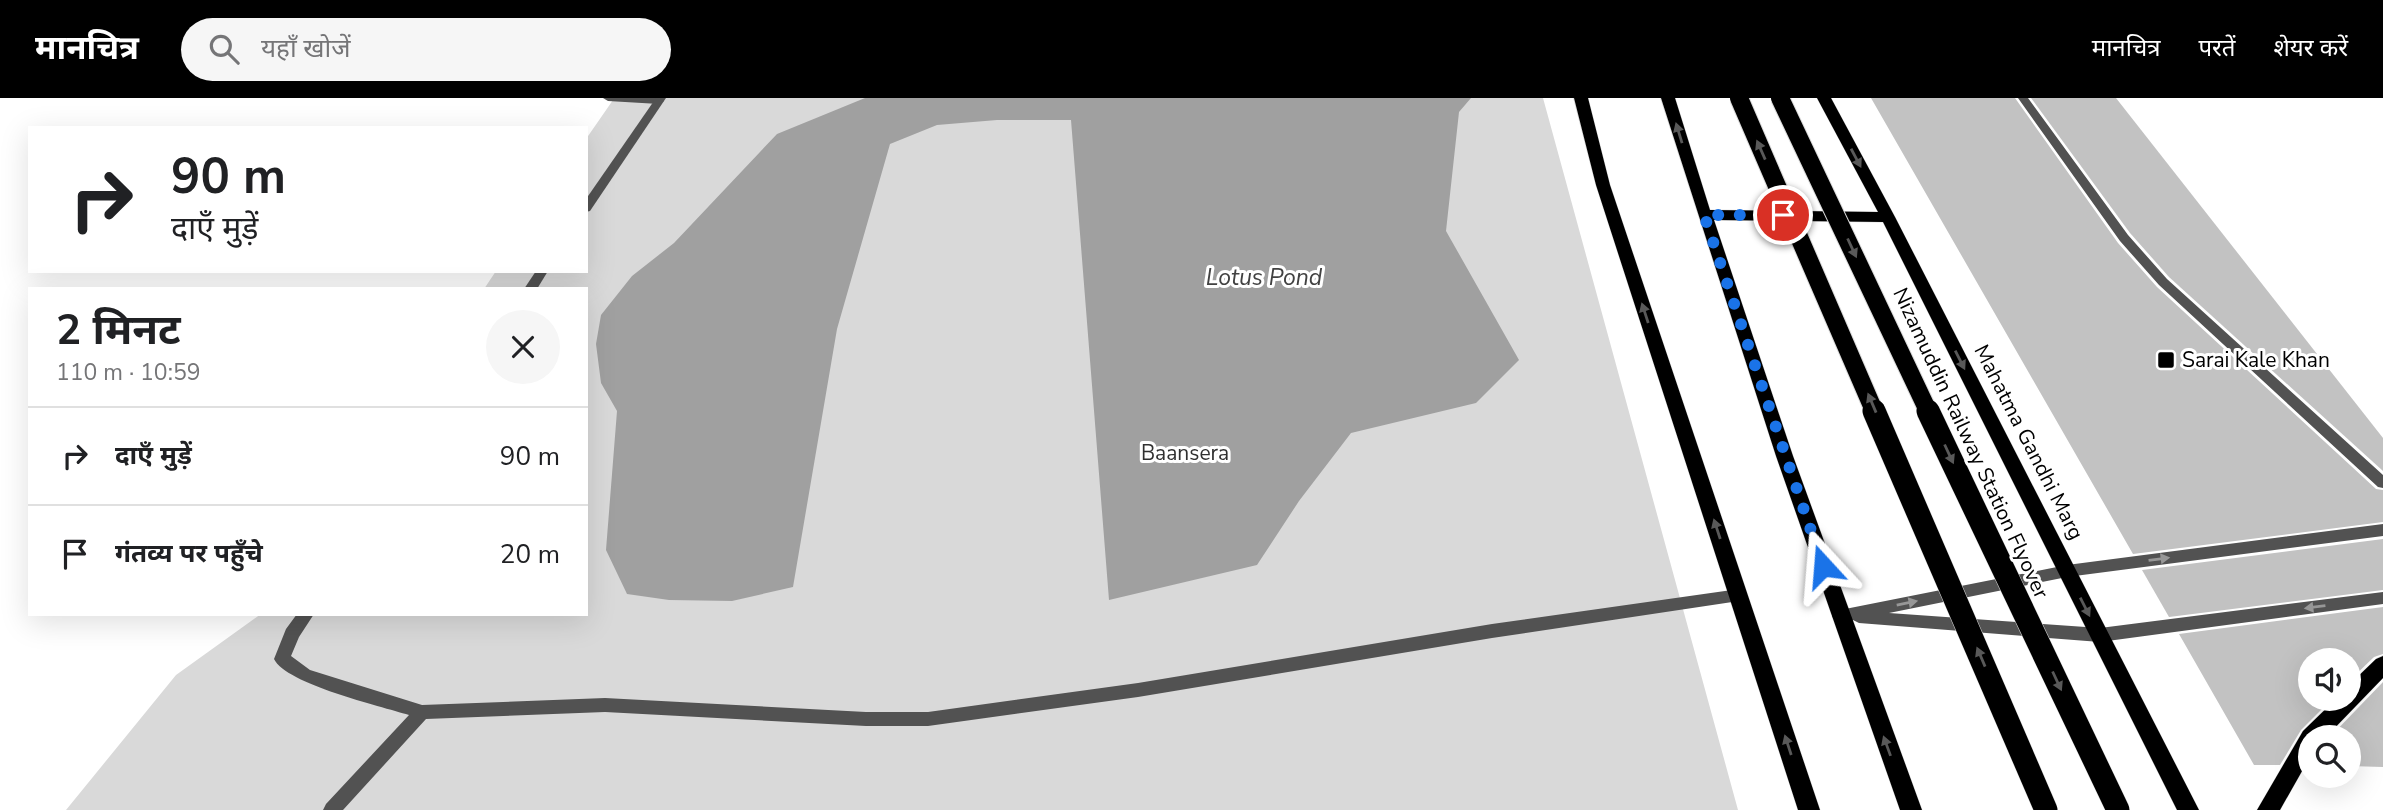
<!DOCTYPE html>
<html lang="hi">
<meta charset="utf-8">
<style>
body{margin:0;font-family:"Nunito Sans","Noto Sans Devanagari",sans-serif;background:#f6f6f6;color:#202124;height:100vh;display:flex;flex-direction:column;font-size:26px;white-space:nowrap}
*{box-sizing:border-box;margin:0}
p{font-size:23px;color:#757577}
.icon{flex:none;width:38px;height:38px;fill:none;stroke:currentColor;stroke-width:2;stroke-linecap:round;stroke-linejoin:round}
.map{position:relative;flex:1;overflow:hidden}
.side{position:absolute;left:28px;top:189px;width:560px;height:329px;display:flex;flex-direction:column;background:#fff;border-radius:0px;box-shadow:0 7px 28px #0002}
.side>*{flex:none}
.top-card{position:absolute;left:28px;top:28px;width:560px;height:147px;border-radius:0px;box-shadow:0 7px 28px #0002;background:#fff;color:#202124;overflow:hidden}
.tools{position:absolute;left:2298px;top:550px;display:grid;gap:14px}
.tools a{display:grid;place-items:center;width:63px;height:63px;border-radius:50%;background:#fff;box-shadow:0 7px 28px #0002;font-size:35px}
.pin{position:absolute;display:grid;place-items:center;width:60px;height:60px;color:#fff;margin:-30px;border:4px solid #fff;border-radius:50%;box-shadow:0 2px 7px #0007}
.me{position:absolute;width:77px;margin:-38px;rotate:341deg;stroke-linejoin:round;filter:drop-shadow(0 0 5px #0008)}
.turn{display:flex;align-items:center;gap:24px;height:147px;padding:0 28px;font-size:32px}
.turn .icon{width:91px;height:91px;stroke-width:2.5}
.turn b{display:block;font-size:49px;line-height:60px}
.round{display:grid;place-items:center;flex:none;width:74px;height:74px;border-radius:37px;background:#f6f6f6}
.headline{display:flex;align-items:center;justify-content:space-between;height:119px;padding:0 28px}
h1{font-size:42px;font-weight:700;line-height:52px}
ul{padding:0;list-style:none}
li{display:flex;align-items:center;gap:21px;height:98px;padding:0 28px;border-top:2px solid #e0e0e0}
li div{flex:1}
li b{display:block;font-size:26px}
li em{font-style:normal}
header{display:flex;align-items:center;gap:42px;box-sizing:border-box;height:98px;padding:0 35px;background:#000;color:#fff}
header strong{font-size:33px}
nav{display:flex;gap:38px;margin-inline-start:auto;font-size:24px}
.search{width:490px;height:63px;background:#f6f6f6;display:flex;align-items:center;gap:18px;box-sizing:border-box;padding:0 24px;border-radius:38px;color:#757577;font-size:26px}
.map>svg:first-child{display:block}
</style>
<header>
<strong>मानचित्र</strong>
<div class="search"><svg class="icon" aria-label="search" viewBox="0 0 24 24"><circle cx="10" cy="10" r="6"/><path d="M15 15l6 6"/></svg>यहाँ खोजें</div>
<nav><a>मानचित्र</a><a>परतें</a><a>शेयर करें</a></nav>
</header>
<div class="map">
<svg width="2383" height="712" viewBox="0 0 2383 712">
<rect width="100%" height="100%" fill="#fff"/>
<path fill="#d9d9d9" d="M619 0H1543L1738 712H66L176 577 261 516H586V191H484L496 173H586V41L613 2Z"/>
<path fill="#a0a0a0" d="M865 0H1471L1459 14 1446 133 1519 262 1476 305 1351 335 1299 403 1257 467 1109 502 1071 22H997L937 27 890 46 837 231 793 489 732 503 669 502 627 496 606 452 617 313 601 285 596 246 601 217 632 178 674 145 777 36Z"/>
<g fill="#c2c2c2">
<path d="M1871 0H2015L2118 145 2157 189 2376 391 2383 392V424L2133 456Z"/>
<path d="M2031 0H2116L2383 340V373L2169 179 2130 135Z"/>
<path d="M2383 441V492L2169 519 2142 472Z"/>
<path d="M2383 509V556L2374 559 2348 584V562H2310V600H2333L2301 632 2280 667H2254L2179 536Z"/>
<path d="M2383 584V669L2348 668V639H2330Z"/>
</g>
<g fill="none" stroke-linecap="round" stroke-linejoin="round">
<defs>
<g id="primary">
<path d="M1574 0H1588L1610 87 1820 712H1798L1596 87Z"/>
<path d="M1661 0H1675L1710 112 1878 114 1817 0H1831L1895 119 2199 712H2177L1883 124 1714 122 1793 358 1922 712H1900L1776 358Z"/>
<path d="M2383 558V580L2326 639H2310V659L2280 712H2257L2303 633 2337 600H2348V588L2376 561Z"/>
</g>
</defs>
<use href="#primary" stroke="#dbdbdb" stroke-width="1"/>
<g fill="#525252" fill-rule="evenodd">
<path d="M603 0H660L664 3 659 6 608 3Z"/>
<path d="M2018 0H2028L2128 137 2167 181 2383 377V390L2378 389 2159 187 2120 143Z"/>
</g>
<g fill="#525252" fill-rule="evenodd">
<path d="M656 0H666L590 113 586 114V101Z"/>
<path d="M536 173H548L537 191H524Z"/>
<path d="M2383 426V438L2067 479 1889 515 2100 530 2383 494V506L2100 544 1859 525 1853 522 1840 524 1835 523 1832 518 1835 513 1840 512 2067 467Z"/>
<path d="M1739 491 1744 493 1747 497 1744 501 1739 503 1492 540 1138 599 928 628H866L605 614 426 621 343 712H323L326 706 409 617C380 608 286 586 274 561L286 531 297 516H314L299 539 291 558 310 572 422 607 605 600 866 614H928L1138 585 1492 526Z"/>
</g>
<use href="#primary" fill="#000" fill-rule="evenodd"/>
<defs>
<g id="highway-bridge-far1">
<path d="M1739 0 1875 315"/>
<path d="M1780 0 1929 315"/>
</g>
<g id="highway-bridge">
<path d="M1874 313 2046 712"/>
<path d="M1928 313 2118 712"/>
</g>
</defs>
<use href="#highway-bridge-far1" stroke="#dbdbdb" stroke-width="20" stroke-linecap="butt"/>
<use href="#highway-bridge" stroke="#dbdbdb" stroke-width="24" stroke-linecap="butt"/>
<use href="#highway-bridge-far1" stroke="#000" stroke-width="18"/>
<use href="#highway-bridge" stroke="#000" stroke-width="23"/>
</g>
<defs><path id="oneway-solid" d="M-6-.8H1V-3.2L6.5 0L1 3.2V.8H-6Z" transform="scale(1.75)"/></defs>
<g fill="#595959">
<use href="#oneway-solid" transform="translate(1679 35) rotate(-107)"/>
<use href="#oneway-solid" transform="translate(1761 52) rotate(-114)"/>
<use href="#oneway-solid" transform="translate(1856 60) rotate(62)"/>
<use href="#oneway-solid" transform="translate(1852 150) rotate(65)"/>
<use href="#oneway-solid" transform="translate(1645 215) rotate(-108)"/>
<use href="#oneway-solid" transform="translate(1960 262) rotate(63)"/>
<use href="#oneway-solid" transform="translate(1872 305) rotate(-113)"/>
<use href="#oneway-solid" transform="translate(1949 356) rotate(65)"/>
<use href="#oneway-solid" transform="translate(1717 431) rotate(-108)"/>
<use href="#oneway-solid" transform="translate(2085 509) rotate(63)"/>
<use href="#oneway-solid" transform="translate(1981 559) rotate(-113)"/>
<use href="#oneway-solid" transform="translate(2057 583) rotate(65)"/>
<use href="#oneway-solid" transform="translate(1788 647) rotate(-108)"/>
<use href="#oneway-solid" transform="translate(1887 648) rotate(-110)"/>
</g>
<g fill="#979797">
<use href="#oneway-solid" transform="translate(2159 461) rotate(-7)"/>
<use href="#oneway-solid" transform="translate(1907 505) rotate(-11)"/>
<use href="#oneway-solid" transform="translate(2315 509) rotate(173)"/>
</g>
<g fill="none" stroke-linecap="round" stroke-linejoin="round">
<path stroke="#1a73e8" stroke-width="12" stroke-dasharray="0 21.6" d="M1783 117H1704L1823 468"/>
</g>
<rect fill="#000" stroke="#fff" stroke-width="2.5" x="2157" y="253" width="18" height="18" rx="3.5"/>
<g text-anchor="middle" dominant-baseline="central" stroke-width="6" stroke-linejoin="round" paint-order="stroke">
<g font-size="21" fill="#000" stroke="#fff" text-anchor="start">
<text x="2182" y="262">Sarai Kale Khan</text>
</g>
<g font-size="21" fill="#000" stroke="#fff">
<text transform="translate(2029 344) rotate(63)">Mahatma Gandhi Marg</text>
<text transform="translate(1971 345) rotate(65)">Nizamuddin Railway Station Flyover</text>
</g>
<g font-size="21" fill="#303030" stroke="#fff">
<text x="1185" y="355">Baansera</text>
</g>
<g font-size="23" font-style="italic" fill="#414141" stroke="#fff">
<text x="1264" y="179">Lotus Pond</text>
</g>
</g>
</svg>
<div class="tools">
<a><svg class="icon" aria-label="sound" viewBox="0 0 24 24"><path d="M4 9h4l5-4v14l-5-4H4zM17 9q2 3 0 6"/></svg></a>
<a><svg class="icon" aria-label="search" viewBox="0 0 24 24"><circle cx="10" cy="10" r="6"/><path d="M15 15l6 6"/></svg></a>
</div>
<div class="pin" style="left:1783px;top:117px;background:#d93025"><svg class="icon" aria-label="arrive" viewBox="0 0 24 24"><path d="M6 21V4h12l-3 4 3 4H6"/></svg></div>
<svg class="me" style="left:1823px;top:468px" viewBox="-20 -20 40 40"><path d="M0-17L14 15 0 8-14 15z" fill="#1a73e8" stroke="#fff" stroke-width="4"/></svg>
<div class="top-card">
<div class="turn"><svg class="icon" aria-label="right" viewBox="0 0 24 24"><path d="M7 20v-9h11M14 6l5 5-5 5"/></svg><div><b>90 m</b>दाएँ मुड़ें</div></div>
</div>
<section class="side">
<div class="headline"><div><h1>2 मिनट</h1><p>110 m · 10:59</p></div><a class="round"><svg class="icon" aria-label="close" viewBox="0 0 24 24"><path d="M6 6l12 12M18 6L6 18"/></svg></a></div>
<ul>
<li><svg class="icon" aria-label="right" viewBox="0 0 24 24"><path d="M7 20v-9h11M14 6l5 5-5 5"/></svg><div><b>दाएँ मुड़ें</b></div><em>90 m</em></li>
<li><svg class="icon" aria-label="arrive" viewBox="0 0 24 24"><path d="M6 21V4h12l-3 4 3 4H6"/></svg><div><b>गंतव्य पर पहुँचे</b></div><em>20 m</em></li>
</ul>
</section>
</div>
